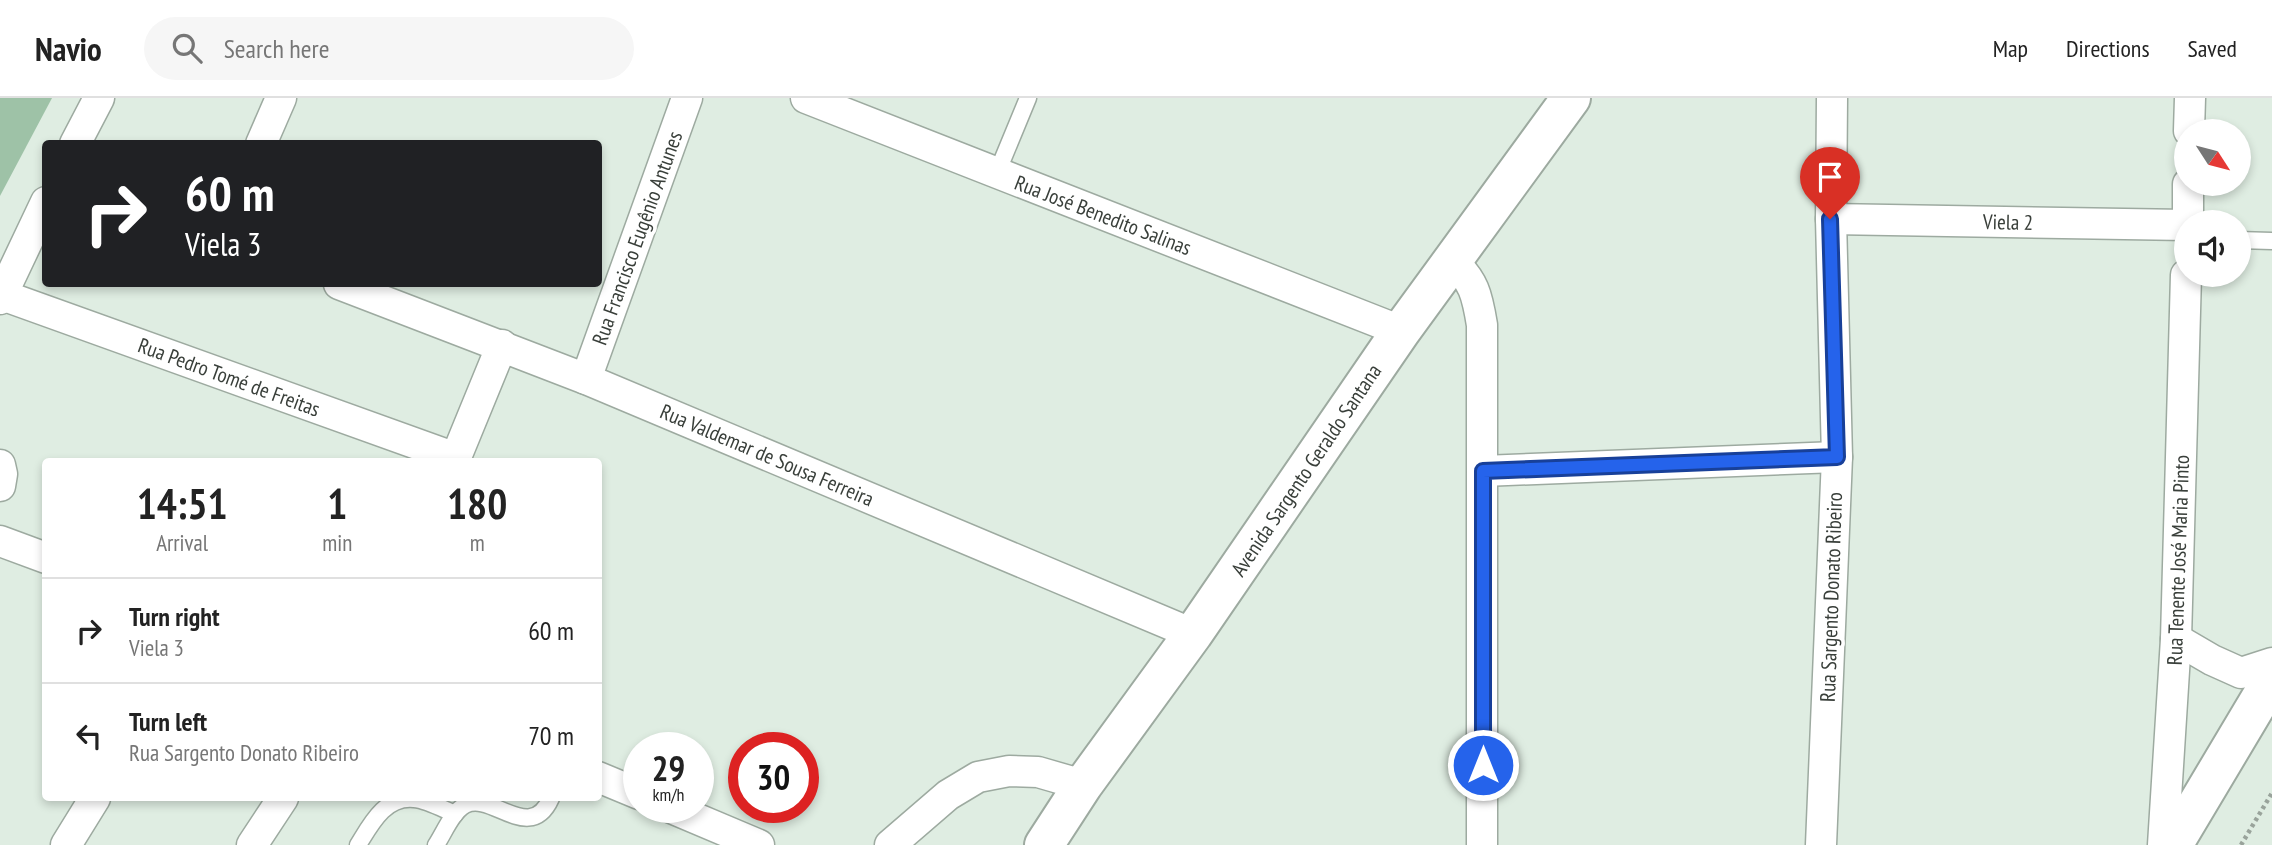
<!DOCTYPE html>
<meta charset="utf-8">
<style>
body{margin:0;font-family:"PT Sans Narrow",sans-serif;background:#f6f6f6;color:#222;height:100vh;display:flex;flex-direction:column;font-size:26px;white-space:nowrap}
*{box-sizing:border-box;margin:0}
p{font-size:23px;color:#767676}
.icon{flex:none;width:38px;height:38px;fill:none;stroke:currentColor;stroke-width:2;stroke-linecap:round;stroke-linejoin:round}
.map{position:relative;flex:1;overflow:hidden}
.drawer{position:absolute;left:42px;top:360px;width:560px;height:343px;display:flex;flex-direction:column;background:#fff;border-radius:7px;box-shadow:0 4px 10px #0003}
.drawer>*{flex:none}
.hud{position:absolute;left:42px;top:42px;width:560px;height:147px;border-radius:7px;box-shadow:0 4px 10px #0003;background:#202124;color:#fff;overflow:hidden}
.needle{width:46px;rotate:126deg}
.tools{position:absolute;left:2174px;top:21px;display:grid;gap:14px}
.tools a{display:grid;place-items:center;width:77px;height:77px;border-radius:50%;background:#fff;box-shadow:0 4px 10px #0003;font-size:35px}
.speed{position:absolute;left:623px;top:634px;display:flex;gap:14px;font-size:35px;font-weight:700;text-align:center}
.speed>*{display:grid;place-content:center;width:91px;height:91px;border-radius:50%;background:#fff;box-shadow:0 4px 10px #0003;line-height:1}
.speed small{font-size:18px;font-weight:400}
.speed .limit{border:10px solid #d22;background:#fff;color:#111}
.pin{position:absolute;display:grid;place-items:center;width:60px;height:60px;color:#fff;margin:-72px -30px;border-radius:50% 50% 50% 0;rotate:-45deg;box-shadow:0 0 7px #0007}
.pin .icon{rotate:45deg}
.me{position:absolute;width:77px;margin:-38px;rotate:0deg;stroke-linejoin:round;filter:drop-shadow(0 0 5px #0008)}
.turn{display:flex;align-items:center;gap:24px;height:147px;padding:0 28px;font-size:32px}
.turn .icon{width:91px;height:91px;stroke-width:2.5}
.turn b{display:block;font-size:49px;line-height:60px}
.eta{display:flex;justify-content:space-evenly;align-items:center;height:119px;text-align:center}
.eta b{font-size:42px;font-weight:600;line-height:49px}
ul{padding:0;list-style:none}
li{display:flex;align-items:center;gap:21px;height:105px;padding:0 28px;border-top:2px solid #e0e0e0}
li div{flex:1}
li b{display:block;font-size:26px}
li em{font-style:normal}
header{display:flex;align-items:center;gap:42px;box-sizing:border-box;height:98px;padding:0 35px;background:#fff;border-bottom:2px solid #e0e0e0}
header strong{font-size:33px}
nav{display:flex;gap:38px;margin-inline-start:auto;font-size:24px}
.search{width:490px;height:63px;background:#f6f6f6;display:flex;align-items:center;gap:18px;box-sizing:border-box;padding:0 24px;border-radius:38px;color:#767676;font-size:26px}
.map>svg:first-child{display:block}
</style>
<header>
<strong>Navio</strong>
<div class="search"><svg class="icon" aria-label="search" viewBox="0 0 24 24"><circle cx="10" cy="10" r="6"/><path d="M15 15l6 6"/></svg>Search here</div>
<nav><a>Map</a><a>Directions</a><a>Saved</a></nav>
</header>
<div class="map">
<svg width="2272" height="747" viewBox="0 0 2272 747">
<rect width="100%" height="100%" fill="#dfede2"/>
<path fill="#9ec2a7" d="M0 0H52L0 98Z"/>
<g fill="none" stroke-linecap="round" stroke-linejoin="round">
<defs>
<g id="lane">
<path d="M997 75 1028 0"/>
<path d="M2238 142 2272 143"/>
<path d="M358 747C371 726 385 698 414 701 427 702 443 711 455 716"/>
<path d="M436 747C444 735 452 714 465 707 492 693 530 747 551 700"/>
</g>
<g id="street">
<path d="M806 0 1401 233"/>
<path d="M2189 33 2190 0"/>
<path d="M75 46 99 0"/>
<path d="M261 46 281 0"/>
<path d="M1831 121 2186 127"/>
<path d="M2188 124V86"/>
<path d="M1452 162C1474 184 1477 196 1482 227V747"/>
<path d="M339 186 586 281 1193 536"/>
<path d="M2 197 456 360"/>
<path d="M0 201 46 104"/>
<path d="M586 281 687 0"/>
<path d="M454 364 502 247"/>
<path d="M0 367 2 376 0 388"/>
<path d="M1483 373 1837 359"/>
<path d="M0 443 46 460"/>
<path d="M2176 541 2212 562 2241 575 2272 565"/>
<path d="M598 679 639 696"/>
<path d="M669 709 759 747"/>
<path d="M66 747 95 700"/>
<path d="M252 747 283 700"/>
<path d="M890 747 948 697 978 679 1009 673 1038 674 1083 687"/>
<path d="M1821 747 1837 359 1831 121 1832 0"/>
<path d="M2163 747 2176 541 2186 177"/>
</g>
<g id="secondary">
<path d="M1044 747 1083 687 1193 536 1401 233 1571 0"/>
<path d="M2173 747 2272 581"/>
</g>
</defs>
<use href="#lane" stroke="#9daaa0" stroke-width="19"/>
<use href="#street" stroke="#9daaa0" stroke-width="33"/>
<use href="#secondary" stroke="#9daaa0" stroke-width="42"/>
<path stroke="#99a39b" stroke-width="4.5" stroke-dasharray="3.5 3.5" stroke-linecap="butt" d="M2241 747 2272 695"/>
<use href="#lane" stroke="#fff" stroke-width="16"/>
<use href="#street" stroke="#fff" stroke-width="30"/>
<use href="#secondary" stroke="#fff" stroke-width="38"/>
</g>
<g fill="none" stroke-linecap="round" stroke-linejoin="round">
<defs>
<path id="route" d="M1483 667V373L1837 359 1830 121"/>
</defs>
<use href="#route" stroke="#184099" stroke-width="18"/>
<use href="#route" stroke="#2563eb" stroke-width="12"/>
</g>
<g text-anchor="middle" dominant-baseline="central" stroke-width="7" stroke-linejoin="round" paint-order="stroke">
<g font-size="21" fill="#393f3a" stroke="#fff">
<text transform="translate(1103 117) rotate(21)">Rua José Benedito Salinas</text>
<text transform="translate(2008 124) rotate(1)">Viela 2</text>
<text transform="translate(637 140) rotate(-70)">Rua Francisco Eugênio Antunes</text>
<text transform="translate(229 279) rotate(20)">Rua Pedro Tomé de Freitas</text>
<text transform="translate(767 357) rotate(23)">Rua Valdemar de Sousa Ferreira</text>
<text transform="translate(1306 372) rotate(-56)">Avenida Sargento Geraldo Santana</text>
<text transform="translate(2178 462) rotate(-88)">Rua Tenente José Maria Pinto</text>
<text transform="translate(1831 499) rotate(-88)">Rua Sargento Donato Ribeiro</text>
</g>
</g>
</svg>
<div class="tools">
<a><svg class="needle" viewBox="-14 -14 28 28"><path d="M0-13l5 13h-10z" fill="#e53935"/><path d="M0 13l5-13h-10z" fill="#767676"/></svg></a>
<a><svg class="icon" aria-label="sound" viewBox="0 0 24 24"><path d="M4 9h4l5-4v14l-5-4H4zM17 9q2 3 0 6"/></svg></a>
</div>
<div class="speed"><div>29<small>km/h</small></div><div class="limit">30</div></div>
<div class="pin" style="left:1830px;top:121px;background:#d93025"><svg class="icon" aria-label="arrive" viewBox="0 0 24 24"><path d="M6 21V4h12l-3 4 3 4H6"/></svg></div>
<svg class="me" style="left:1483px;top:667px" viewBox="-20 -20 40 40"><circle r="17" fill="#2563eb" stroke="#fff" stroke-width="3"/><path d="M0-11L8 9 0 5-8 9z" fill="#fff"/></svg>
<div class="hud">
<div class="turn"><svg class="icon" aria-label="right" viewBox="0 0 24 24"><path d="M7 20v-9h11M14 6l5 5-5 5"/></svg><div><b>60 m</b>Viela 3</div></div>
</div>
<section class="drawer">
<div class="eta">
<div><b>14:51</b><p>Arrival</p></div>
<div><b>1</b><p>min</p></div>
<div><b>180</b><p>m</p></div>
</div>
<ul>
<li><svg class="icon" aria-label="right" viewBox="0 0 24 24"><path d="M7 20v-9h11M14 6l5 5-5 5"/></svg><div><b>Turn right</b><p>Viela 3</p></div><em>60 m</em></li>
<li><svg class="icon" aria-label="left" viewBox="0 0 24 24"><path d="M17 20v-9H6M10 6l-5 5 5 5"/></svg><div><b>Turn left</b><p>Rua Sargento Donato Ribeiro</p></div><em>70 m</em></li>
</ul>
</section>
</div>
